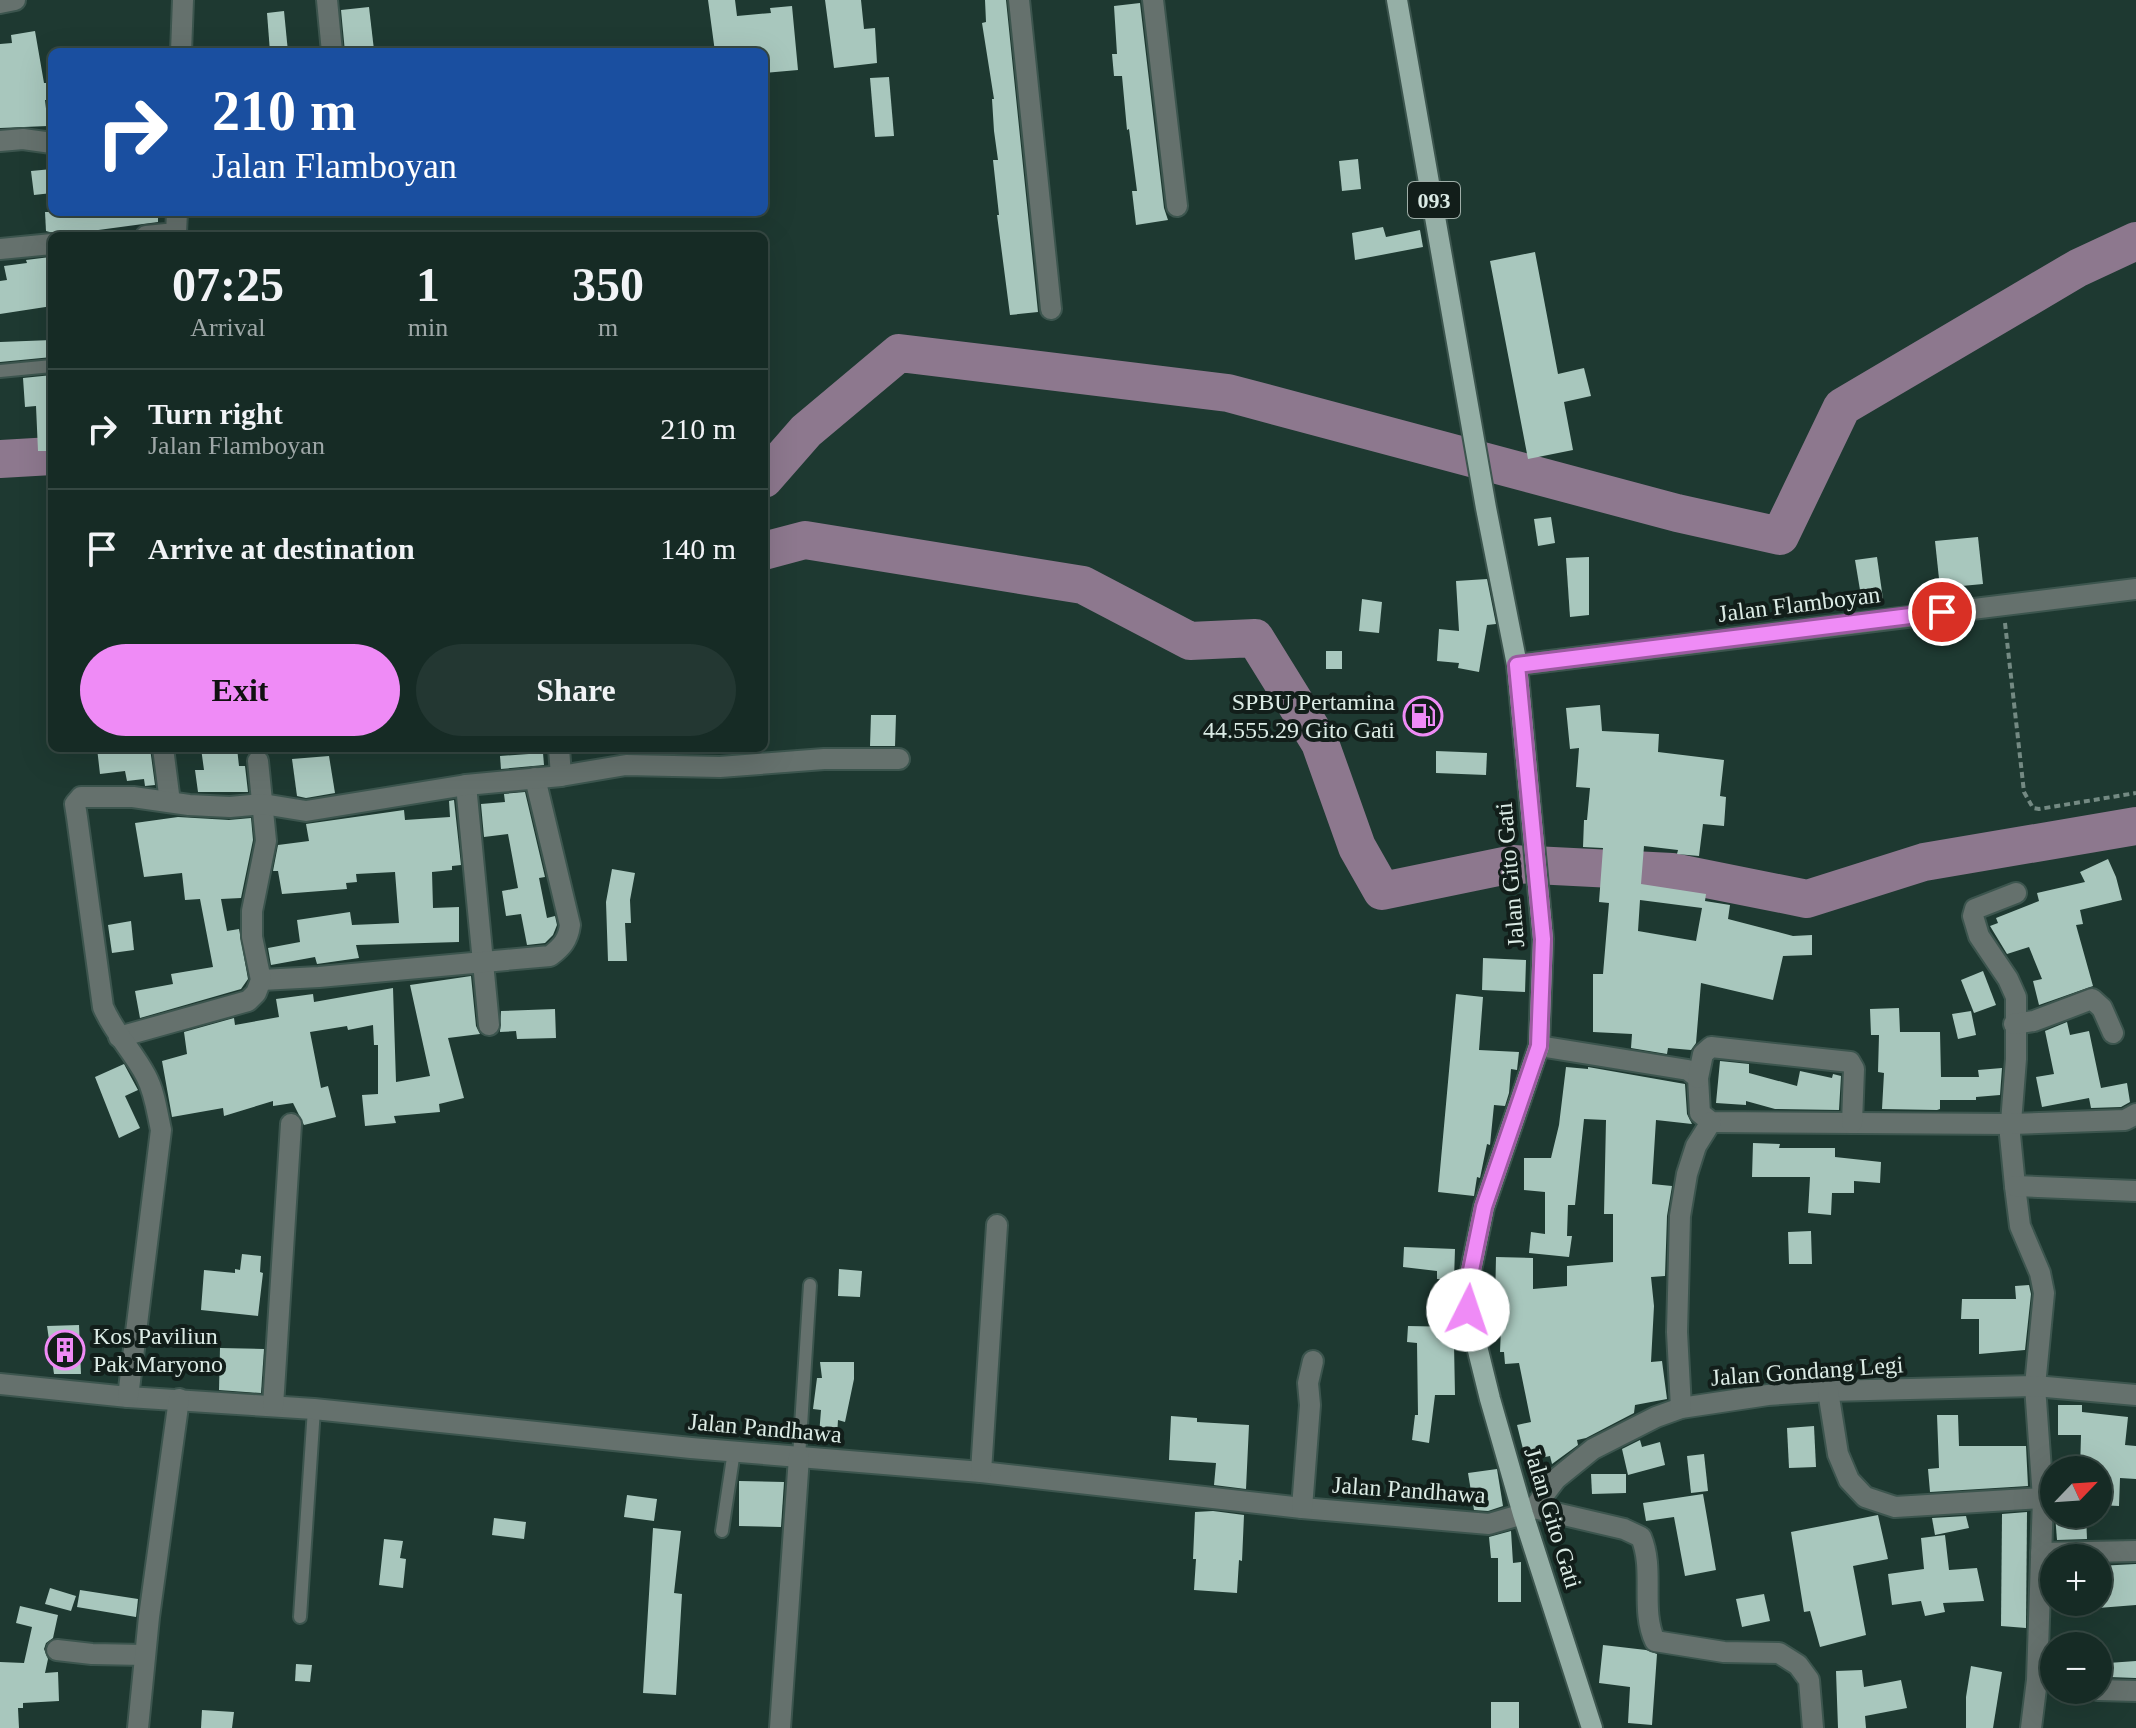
<!DOCTYPE html>
<meta charset="utf-8">
<style>
body{margin:0;font-family:"Times New Roman",serif;background:#233732;color:#f1f3f6;height:100vh;display:flex;flex-direction:column;font-size:30px;white-space:nowrap}
*{box-sizing:border-box;margin:0}
p{font-size:26px;color:#9ea7a7}
.icon{flex:none;width:44px;height:44px;fill:none;stroke:currentColor;stroke-width:2;stroke-linecap:round;stroke-linejoin:round}
.map{position:relative;flex:1;overflow:hidden}
.drawer{position:absolute;left:48px;top:232px;width:720px;height:520px;display:flex;flex-direction:column;background:#162b25;border-radius:12px;box-shadow:0 8px 32px #0002,0 0 0 2px #354742}
.drawer>*{flex:none}
.guide{position:absolute;left:48px;top:48px;width:720px;height:168px;border-radius:12px;box-shadow:0 8px 32px #0002,0 0 0 2px #354742;background:#1a4fa0;color:#fff;overflow:hidden}
.needle{width:52px;rotate:65deg}
.fabs{position:absolute;left:2040px;top:1456px;display:grid;gap:16px}
.fabs a{display:grid;place-items:center;width:72px;height:72px;border-radius:50%;background:#162b25;box-shadow:0 8px 32px #0002,0 0 0 2px #354742;font-size:40px}
.pin{position:absolute;display:grid;place-items:center;width:68px;height:68px;color:#fff;margin:-34px;border:4px solid #fff;border-radius:50%;box-shadow:0 2px 8px #0007}
.me{position:absolute;width:88px;margin:-44px;rotate:4deg;stroke-linejoin:round;filter:drop-shadow(0 0 6px #0008)}
.turn{display:flex;align-items:center;gap:28px;height:168px;padding:0 32px;font-size:36px}
.turn .icon{width:104px;height:104px;stroke-width:2.5}
.turn b{display:block;font-size:56px;line-height:68px}
.eta{display:flex;justify-content:space-evenly;align-items:center;height:136px;text-align:center}
.eta b{font-size:48px;font-weight:800;line-height:56px}
.action{display:flex;gap:16px;margin-top:auto;padding:16px 32px}
.action a{flex:1;height:92px;border-radius:48px;background:#ef8bf6;color:#111;font-size:32px;font-weight:800;line-height:92px;text-align:center}
.action a+a{background:#233732;color:#f1f3f6}
ul{padding:0;list-style:none}
li{display:flex;align-items:center;gap:24px;height:120px;padding:0 32px;border-top:2px solid #354742}
li div{flex:1}
li b{display:block;font-size:30px}
li em{font-style:normal}
.map>svg:first-child{display:block}
</style>
<div class="map">
<svg width="2136" height="1728" viewBox="0 0 2136 1728">
<rect width="100%" height="100%" fill="#1e3931"/>
<g fill="none" stroke-linecap="round" stroke-linejoin="round">
<g stroke="#8d788e" stroke-width="38">
<path d="M0 459 52 456"/>
<path d="M764 479 806 431 899 353 1228 393 1677 513 1780 536 1842 407 2078 268 2136 241"/>
<path d="M764 551 805 540 1083 585 1190 641 1255 638 1320 743 1357 847 1382 891 1513 864 1672 872 1807 899 1924 862 2136 826"/>
</g>
</g>
<g fill="#a8c7bd" fill-rule="evenodd">
<path d="M708 0H735L737 16 771 13 770 8 792 6 798 70 764 73V52H715Z"/>
<path d="M825 0H861L864 29 875 28 877 63 834 68Z"/>
<path d="M985 0H1006L1038 312 1010 315 997 215H999L993 160H998L994 131 992 99H994L982 23 986 22Z"/>
<path d="M1140 3 1164 208 1168 220 1136 225 1132 191H1137L1129 129 1127 130 1122 76H1114L1112 54H1117L1114 6Z"/>
<path d="M369 7 374 50 345 52 341 10Z"/>
<path d="M284 11 288 52H270L267 13Z"/>
<path d="M35 31 44 83H47L48 100H45L48 126 0 128V44L12 43 11 35Z"/>
<path d="M889 77 894 136 875 137 870 78Z"/>
<path d="M1358 159 1361 189 1342 191 1339 161Z"/>
<path d="M52 169V193L34 195 31 171Z"/>
<path d="M45 212H158V222L61 235 46 231Z"/>
<path d="M1383 227 1386 237 1420 230 1423 247 1355 260 1352 233Z"/>
<path d="M1535 252 1558 374 1584 368 1591 396 1564 402 1573 450 1528 459 1490 261Z"/>
<path d="M50 257 52 306 0 314V281L7 280 4 266 27 263 26 260Z"/>
<path d="M52 340V357L0 362V342Z"/>
<path d="M52 375V451H38L36 406 25 407 23 378Z"/>
<path d="M1551 517 1555 543 1538 546 1534 519Z"/>
<path d="M1978 537 1983 584 1940 588 1935 541Z"/>
<path d="M1589 557V615L1570 617 1566 558Z"/>
<path d="M1877 557 1883 599 1862 602 1855 560Z"/>
<path d="M1487 579 1496 624 1487 625 1479 672 1458 668 1459 663 1437 661 1439 629 1459 631 1456 581Z"/>
<path d="M1362 599 1382 602 1379 633 1359 631Z"/>
<rect x="1326" y="651" width="16" height="18"/>
<path d="M1600 705 1602 731 1659 734 1658 752 1724 760 1720 796 1726 797 1724 826 1703 824 1699 856 1677 854 1678 850 1644 846 1641 884 1706 894 1705 901 1730 905 1728 919 1793 936 1812 935V955L1783 956 1773 1000 1701 983 1696 1043 1691 1050 1668 1048 1667 1054 1631 1048 1632 1034 1593 1032V974H1603L1609 903 1599 902 1603 848 1583 847 1584 820H1587L1590 788 1576 787 1579 748 1570 749 1566 708ZM1640 900 1702 908 1696 941 1638 931Z"/>
<path d="M871 715H896L895 746H870Z"/>
<path d="M97 748H150L155 785 145 786 144 779 127 781 125 771 100 774Z"/>
<path d="M201 748H237L239 766H245L248 792H198L195 770H204Z"/>
<path d="M1436 751 1487 753 1486 775 1436 773Z"/>
<path d="M543 753 544 765 501 769 500 756Z"/>
<path d="M329 756 335 793 306 798 297 796 292 759Z"/>
<path d="M525 792 545 877 539 878 547 918 555 916 557 925 553 935 545 943 527 945 521 914 506 916 502 891 518 888 508 834 484 837 481 804 505 802 504 794Z"/>
<path d="M454 800 461 865 452 866V870L432 872 433 908 459 907V942L356 945 359 958 317 964 315 957 271 965 268 948 300 942 297 920 350 912 352 925 399 923 395 872 356 874 357 882 346 883 347 889 282 894 278 871H273L278 845 309 841 306 824 404 810 405 820 450 817 449 801Z"/>
<path d="M178 817 229 820 251 818 253 840 241 898 221 899 227 931 239 929 248 979 241 989 140 1018 135 991 173 984 171 974 213 967 200 899 185 900 182 873 144 877 135 823Z"/>
<path d="M2108 859 2116 877 2122 900 2080 910 2083 924 2076 925 2093 986 2039 1005 2033 981 2042 979 2029 947 2007 954 1990 926 1998 923 1996 918 2039 901 2037 893 2085 882 2080 872Z"/>
<path d="M612 869 635 873 630 900 631 923H625L627 961H608L606 902Z"/>
<path d="M131 921 134 950 112 953 108 925Z"/>
<path d="M1483 958 1526 960 1525 992 1482 990Z"/>
<path d="M1983 971 1996 1005 1974 1013 1961 980Z"/>
<path d="M471 976 476 1026 480 1034 448 1038 464 1098 439 1104 440 1112 394 1116 396 1123 365 1126 362 1095 378 1094V1045H374L373 1025 348 1030 347 1026 310 1032 321 1088 328 1086 336 1117 304 1125 293 1103 273 1106V1101L224 1116 223 1108 172 1117 162 1061 187 1054 184 1032 234 1018 235 1025 279 1017 276 999 313 994 314 1002 393 988 396 1082 430 1076 410 985Z"/>
<path d="M1456 994 1483 997 1479 1050 1519 1052 1517 1070 1511 1069 1509 1093 1505 1106 1494 1105 1490 1145 1487 1144 1480 1178 1477 1177 1474 1196 1438 1192Z"/>
<path d="M1899 1008 1900 1032H1940L1941 1077H1979L1978 1070 2002 1068 2000 1095 1976 1097V1100H1940V1109L1937 1110 1882 1109 1884 1073 1878 1072 1879 1035H1871L1870 1009Z"/>
<path d="M555 1009 556 1038 517 1039 516 1031 500 1032 501 1011Z"/>
<path d="M1971 1011 1976 1035 1958 1039 1952 1014Z"/>
<path d="M2067 1022 2070 1035 2089 1031 2101 1088 2127 1083 2130 1102 2121 1107 2091 1108 2089 1098 2042 1107 2036 1077 2054 1074 2045 1031Z"/>
<path d="M1720 1061 1749 1064V1073L1797 1086 1800 1071 1832 1078 1833 1074 1841 1076 1839 1110 1775 1109 1746 1101V1105L1716 1103Z"/>
<path d="M124 1064 138 1090 125 1096 140 1128 119 1138 95 1077Z"/>
<path d="M1566 1067 1588 1069V1067L1685 1084 1687 1114 1692 1124 1656 1120 1652 1184 1672 1186 1667 1216 1665 1276 1651 1277 1654 1306 1651 1362 1662 1361 1667 1399 1635 1405 1634 1413 1586 1438 1577 1440 1578 1445 1552 1464 1550 1456 1526 1461 1517 1425 1531 1422 1519 1363 1505 1364 1504 1352H1500L1502 1304H1495L1496 1257 1533 1258V1289L1567 1286V1266L1613 1262V1214H1604L1606 1120 1584 1119 1575 1205H1568L1567 1236H1572L1569 1257 1529 1253 1531 1232 1545 1234V1192L1524 1190V1158H1551L1559 1125Z"/>
<path d="M1753 1143 1780 1144 1779 1148H1835V1157L1881 1162 1880 1183 1854 1181V1193H1832L1831 1215 1808 1213 1810 1177H1752Z"/>
<path d="M1811 1231 1812 1264H1789L1788 1232Z"/>
<path d="M1404 1247 1455 1249 1454 1280 1437 1279V1271L1403 1267Z"/>
<path d="M242 1254 261 1256 260 1272 263 1273 258 1316 201 1310 204 1270 235 1273V1269L240 1270Z"/>
<path d="M839 1269 862 1271 860 1297 838 1296Z"/>
<path d="M2029 1285 2031 1294 2025 1350 1979 1354V1319H1961L1962 1299H2016L2015 1286Z"/>
<path d="M79 1325 81 1374H54L47 1326Z"/>
<path d="M1408 1326 1458 1327 1457 1344H1454L1455 1395H1435L1429 1443 1412 1440 1415 1415H1418L1417 1343 1407 1342Z"/>
<path d="M220 1348 264 1349 261 1393 219 1390Z"/>
<path d="M820 1362H854V1379L845 1422 838 1420 837 1436 819 1435 821 1410 813 1409 817 1378H822Z"/>
<path d="M2058 1405H2082V1412L2128 1417 2125 1445 2136 1446V1479L2120 1478 2119 1506 2098 1505V1470H2080L2081 1435H2058Z"/>
<path d="M1937 1415H1958L1959 1446H2026L2028 1486 1930 1492 1928 1469 1939 1468Z"/>
<path d="M1171 1416 1197 1418V1422L1249 1425 1246 1489 1214 1485 1216 1463 1169 1460Z"/>
<path d="M1814 1426 1816 1467 1789 1468 1787 1428Z"/>
<path d="M1640 1440 1642 1447 1660 1442 1665 1465 1628 1475 1622 1449Z"/>
<path d="M1704 1454 1708 1491 1691 1493 1687 1456Z"/>
<path d="M1497 1469 1503 1506 1488 1511 1474 1510 1468 1473Z"/>
<path d="M1591 1474H1626V1493L1592 1494Z"/>
<path d="M739 1481 784 1482 781 1527 739 1526Z"/>
<path d="M1703 1494 1716 1570 1685 1576 1674 1517 1646 1521 1643 1503Z"/>
<path d="M627 1495 657 1499 654 1521 624 1517Z"/>
<path d="M1213 1511 1244 1515 1242 1561 1239 1560 1237 1593 1194 1590 1196 1559H1193L1195 1512Z"/>
<path d="M2027 1512 2026 1628 2001 1626 2002 1514Z"/>
<path d="M2055 1514H2086L2087 1539 2057 1540Z"/>
<path d="M1878 1515 1888 1559 1853 1566 1866 1635 1820 1647 1810 1611 1804 1612 1791 1532Z"/>
<path d="M1966 1516 1969 1528 1935 1535 1932 1518Z"/>
<path d="M494 1518 526 1522 524 1539 492 1535Z"/>
<path d="M653 1528 681 1531 674 1593 682 1594 676 1695 643 1693Z"/>
<path d="M1511 1531 1513 1563 1521 1562V1602H1498V1558H1491L1489 1537Z"/>
<path d="M1945 1535 1949 1570 1977 1568 1984 1601 1943 1603 1945 1612 1925 1616 1921 1601 1892 1605 1888 1574 1924 1569 1921 1538Z"/>
<path d="M384 1539 403 1541 400 1558 406 1559 403 1588 379 1585Z"/>
<path d="M2136 1564V1605L2098 1608V1566Z"/>
<path d="M50 1588 76 1596 71 1611 45 1604Z"/>
<path d="M80 1590 138 1599 136 1617 77 1607Z"/>
<path d="M1764 1594 1770 1621 1742 1627 1736 1599Z"/>
<path d="M20 1606 58 1615 53 1638 46 1643 44 1649 48 1659 45 1673 58 1672 59 1701 23 1703V1708H18L19 1728H0V1662L24 1663 32 1627 16 1623Z"/>
<path d="M1603 1645 1646 1650 1657 1654 1652 1725 1628 1723 1630 1687 1599 1683Z"/>
<path d="M2136 1661V1678L2109 1677 2108 1663Z"/>
<path d="M296 1664 312 1665 310 1682 295 1681Z"/>
<path d="M1971 1666 2002 1672 1993 1728H1966V1697Z"/>
<path d="M1862 1670 1864 1687 1901 1680 1907 1708 1865 1716 1866 1728H1838L1836 1671Z"/>
<rect x="1491" y="1702" width="28" height="26"/>
<path d="M202 1710 234 1712 232 1728H201Z"/>
</g>
<g fill="none" stroke-linecap="round" stroke-linejoin="round">
<defs>
<g id="service">
<path d="M0 371 52 366"/>
<path d="M799 1457 810 1285"/>
<path d="M722 1531 734 1451"/>
<path d="M300 1617 314 1409"/>
</g>
<g id="minor">
<path d="M327 0 332 52"/>
<path d="M1019 0 1051 309"/>
<path d="M1153 0 1177 206"/>
<path d="M0 3 15 0"/>
<path d="M181 52 183 0"/>
<path d="M0 141 23 139 52 143"/>
<path d="M146 236 176 233 177 212"/>
<path d="M0 249 52 244"/>
<path d="M1517 665 2136 589"/>
<path d="M163 748 170 802"/>
<path d="M559 748 561 776"/>
<path d="M466 785 489 1025"/>
<path d="M2016 893 1975 909 1973 916 1979 936 2008 979 2016 997V1059L2010 1135 2015 1186 2020 1226 2040 1273 2044 1293 2035 1386 2043 1498 2037 1680 2031 1728"/>
<path d="M261 980 319 977 550 956C562 947 568 940 570 925L535 778"/>
<path d="M2014 1024 2034 1021 2092 999 2102 1008 2113 1033"/>
<path d="M119 1037 248 1001 256 993 261 980 252 937V911L266 841 258 761"/>
<path d="M1539 1046 1688 1070 1698 1078 1700 1113 1711 1122 2011 1124 2125 1120 2136 1114"/>
<path d="M1698 1078 1703 1054 1711 1047 1850 1062 1854 1069 1852 1123"/>
<path d="M2015 1186 2136 1191"/>
<path d="M0 1384 128 1397 314 1409 691 1448 981 1472 1302 1508 1489 1524 1523 1514 1534 1508 1556 1479 1593 1449 1656 1417 1681 1408 1768 1395 1828 1391 2035 1386 2136 1395"/>
<path d="M1828 1391 1838 1454 1849 1480 1865 1497 1895 1507 2043 1498"/>
<path d="M128 1397 161 1130C157 1112 155 1093 146 1076 133 1051 114 1033 103 1007L77 817 75 804 81 797H133L189 805 230 807 263 804 306 811 466 785 561 776 626 765 720 767 824 759H899"/>
<path d="M273 1406 291 1124"/>
<path d="M1681 1408 1677 1332 1680 1216 1687 1174 1696 1146 1711 1122"/>
<path d="M981 1472 997 1225"/>
<path d="M1302 1508 1310 1405 1308 1383 1313 1361"/>
<path d="M1534 1508 1624 1529 1641 1537C1655 1570 1640 1609 1655 1641L1724 1652 1779 1653 1798 1665 1809 1680 1813 1728"/>
<path d="M2041 1553 2136 1551"/>
<path d="M57 1650 92 1654 145 1655"/>
<path d="M2098 1690 2136 1691"/>
<path d="M138 1728 149 1617 179 1399"/>
<path d="M780 1728 799 1457"/>
</g>
<path id="primary" d="M1397 0 1486 508 1517 665 1543 939 1539 1046 1484 1207 1468 1285V1310L1490 1399 1523 1514 1592 1728"/>
</defs>
<use href="#service" stroke="#3c554e" stroke-width="16"/>
<use href="#minor" stroke="#3c554e" stroke-width="24"/>
<use href="#primary" stroke="#3c554e" stroke-width="24"/>
<path stroke="#748a83" stroke-width="4" stroke-dasharray="6 4" stroke-linecap="butt" d="M2005 623 2024 792 2033 808 2039 809 2136 793"/>
<use href="#service" stroke="#65716d" stroke-width="12"/>
<use href="#minor" stroke="#65716d" stroke-width="20"/>
<use href="#primary" stroke="#95afa6" stroke-width="20"/>
</g>
<g fill="none" stroke-linecap="round" stroke-linejoin="round">
<defs>
<path id="route" d="M1468 1310V1285L1484 1207 1539 1046 1543 939 1517 665 1942 612"/>
</defs>
<use href="#route" stroke="#9b5aa0" stroke-width="20"/>
<use href="#route" stroke="#ef8bf6" stroke-width="14"/>
</g>
<defs>
<symbol id="fuel-ring" viewBox="-11 -11 22 22"><circle r="9.5" fill="#121e1a" stroke="#ef8bf6" stroke-width="1.5"/><path d="M-5.5-6h7V0h2V4h1.3V-2.5L3-4.5l.8-.8L6-3V5H2.5V1h-1V6h-7ZM-4.2-4.7v3.2H.2V-4.7Z" fill="#ef8bf6"/></symbol>
<symbol id="building-ring" viewBox="-11 -11 22 22"><circle r="9.5" fill="#121e1a" stroke="#ef8bf6" stroke-width="1.5"/><path d="M-4-6H4V6H1V3H-1V6H-4ZM-2.5-4.3h1.7v1.8h-1.7ZM.8-4.3h1.7v1.8H.8ZM-2.5-1h1.7V.8h-1.7ZM.8-1h1.7V.8H.8Z" fill="#ef8bf6"/></symbol>
</defs>
<g fill-rule="evenodd">
<use href="#fuel-ring" x="1401" y="694" width="44" height="44"/>
<use href="#building-ring" x="43" y="1328" width="44" height="44"/>
</g>
<g text-anchor="middle" dominant-baseline="central" stroke-width="8" stroke-linejoin="round" paint-order="stroke">
<rect fill="#121e1a" stroke="#9faea8" stroke-width="2" x="1408" y="182" width="52" height="36" rx="6"/>
<g font-size="22" font-weight="bold" fill="#dbebe5">
<text x="1434" y="200">093</text>
</g>
<g font-size="24" fill="#dbebe5" stroke="#121e1a">
<text transform="translate(1799 604) rotate(-7)">Jalan Flamboyan</text>
<text transform="translate(1510 875) rotate(-95)">Jalan Gito Gati</text>
<text transform="translate(1807 1371) rotate(-4)">Jalan Gondang Legi</text>
<text transform="translate(765 1428) rotate(5)">Jalan Pandhawa</text>
<text transform="translate(1409 1490) rotate(4)">Jalan Pandhawa</text>
<text transform="translate(1553 1518) rotate(73)">Jalan Gito Gati</text>
</g>
<g font-size="24" fill="#dbebe5" stroke="#121e1a" text-anchor="end">
<text x="1395" y="702">SPBU Pertamina<tspan x="1395" dy="28">44.555.29 Gito Gati</tspan></text>
<text x="93" y="1336" text-anchor="start">Kos Paviliun<tspan x="93" dy="28">Pak Maryono</tspan></text>
</g>
</g>
</svg>
<div class="fabs">
<a><svg class="needle" viewBox="-14 -14 28 28"><path d="M0-13l5 13h-10z" fill="#e53935"/><path d="M0 13l5-13h-10z" fill="#9ea7a7"/></svg></a>
<a>+</a>
<a>−</a>
</div>
<div class="pin" style="left:1942px;top:612px;background:#d93025"><svg class="icon" aria-label="arrive" viewBox="0 0 24 24"><path d="M6 21V4h12l-3 4 3 4H6"/></svg></div>
<svg class="me" style="left:1468px;top:1310px" viewBox="-20 -20 40 40"><circle r="19" fill="#fff"/><path d="M0-13L10 11 0 6-10 11z" fill="#ef8bf6"/></svg>
<div class="guide">
<div class="turn"><svg class="icon" aria-label="right" viewBox="0 0 24 24"><path d="M7 20v-9h11M14 6l5 5-5 5"/></svg><div><b>210 m</b>Jalan Flamboyan</div></div>
</div>
<section class="drawer">
<div class="eta">
<div><b>07:25</b><p>Arrival</p></div>
<div><b>1</b><p>min</p></div>
<div><b>350</b><p>m</p></div>
</div>
<ul>
<li><svg class="icon" aria-label="right" viewBox="0 0 24 24"><path d="M7 20v-9h11M14 6l5 5-5 5"/></svg><div><b>Turn right</b><p>Jalan Flamboyan</p></div><em>210 m</em></li>
<li><svg class="icon" aria-label="arrive" viewBox="0 0 24 24"><path d="M6 21V4h12l-3 4 3 4H6"/></svg><div><b>Arrive at destination</b></div><em>140 m</em></li>
</ul>
<div class="action"><a>Exit</a><a>Share</a></div>
</section>
</div>
